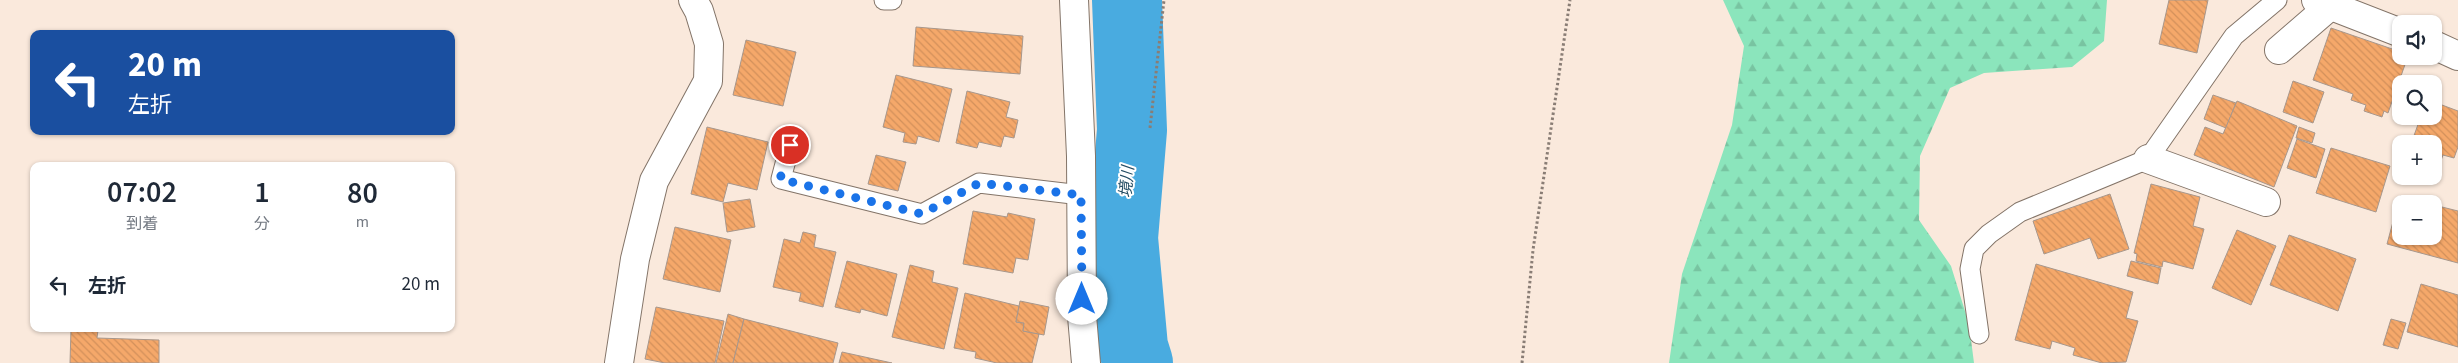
<!DOCTYPE html>
<html lang="ja">
<meta charset="utf-8">
<style>
body{margin:0;font-family:"Source Sans 3","Noto Sans JP",sans-serif;background:#f2f2f3;color:#1f2937;height:100vh;display:flex;flex-direction:column;font-size:19px;white-space:nowrap}
*{box-sizing:border-box;margin:0}
p{font-size:16px;color:#747a83}
.icon{flex:none;width:28px;height:28px;fill:none;stroke:currentColor;stroke-width:2;stroke-linecap:round;stroke-linejoin:round}
.map{position:relative;flex:1;overflow:hidden}
.details{position:absolute;left:30px;top:162px;width:425px;height:170px;display:flex;flex-direction:column;background:#fff;border-radius:10px;box-shadow:0 1px 4px #0004}
.details>*{flex:none}
.banner{position:absolute;left:30px;top:30px;width:425px;height:105px;border-radius:10px;box-shadow:0 1px 4px #0004;background:#1a4fa0;color:#fff;overflow:hidden}
.tools{position:absolute;left:2392px;top:15px;display:grid;gap:10px}
.tools a{display:grid;place-items:center;width:50px;height:50px;border-radius:10px;background:#fff;box-shadow:0 1px 4px #0004;font-size:25px}
.pin{position:absolute;display:grid;place-items:center;width:42px;height:42px;color:#fff;margin:-21px;border:2px solid #fff;border-radius:50%;box-shadow:0 1px 5px #0007}
.me{position:absolute;width:55px;margin:-28px;rotate:0deg;stroke-linejoin:round;filter:drop-shadow(0 0 4px #0008)}
.turn{display:flex;align-items:center;gap:18px;height:105px;padding:0 15px;font-size:22px}
.turn .icon{width:65px;height:65px;stroke-width:2.5}
.turn b{display:block;font-size:35px;line-height:42px}
.eta{display:flex;justify-content:space-evenly;align-items:center;height:85px;text-align:center}
.eta b{font-size:30px;font-weight:600;line-height:35px}
ul{padding:0;list-style:none}
li{display:flex;align-items:center;gap:15px;height:75px;padding:0 15px}
li div{flex:1}
li b{display:block;font-size:19px}
li em{font-style:normal}
.map>svg:first-child{display:block}
</style>
<div class="map">
<svg width="2458" height="363" viewBox="0 0 2458 363">
<defs>
<pattern id="forest-firs" width="22" height="20" patternUnits="userSpaceOnUse" patternTransform="scale(1.25)"><rect width="22" height="20" fill="#8be5bc"/><path d="M5 1l3.5 6h-7zM16 11l3.5 6h-7z" fill="#78c4a1"/></pattern>
<pattern id="building-back-hatch" width="6" height="6" patternUnits="userSpaceOnUse" patternTransform="scale(1.25)"><rect width="6" height="6" fill="#f5a86a"/><path d="M-1 5l2 2M0 0l6 6M5-1l2 2" fill="none" stroke="#d2905b"/></pattern>
</defs>
<rect width="100%" height="100%" fill="#fae9dc"/>
<path fill="url(#forest-firs)" d="M1723 0H2107L2104 41 2072 67 1984 73 1950 88 1920 156 1919 220 1951 266 1969 324 1974 363H1669L1682 274 1732 125 1744 46Z"/>
<g fill="none" stroke-linecap="round" stroke-linejoin="round">
<path stroke="#49abe0" stroke-width="70" d="M1127 0 1132 130 1123 238 1133 347 1138 363"/>
</g>
<g fill="url(#building-back-hatch)" stroke="#a7978c">
<path d="M2169 0H2208L2197 53 2159 44Z"/>
<path d="M916 27 1023 36 1020 74 913 66Z"/>
<path d="M2331 28 2401 52V56H2408L2388 113 2384 111 2382 117 2364 111 2366 105 2351 100 2353 94 2313 80Z"/>
<path d="M746 40 796 52 783 106 733 95Z"/>
<path d="M896 75 952 89 939 142 918 136 916 144 903 142 905 133 883 127Z"/>
<path d="M2293 81 2324 92 2313 123 2283 112Z"/>
<path d="M967 91 1010 102 1006 117 1018 120 1014 138 1004 136 1001 147 979 142 977 148 956 143Z"/>
<path d="M2213 95 2236 103 2226 128 2204 119Z"/>
<path d="M2237 101 2297 126 2274 187 2194 155 2205 127 2223 134Z"/>
<path d="M2434 102 2458 111V147L2454 158 2443 155 2433 182 2418 176H2434V144H2411L2421 116H2434Z"/>
<path d="M707 127 768 142 757 190 728 183 723 202 691 194Z"/>
<path d="M2299 127 2315 133 2312 143 2296 138Z"/>
<path d="M2297 139 2325 149 2316 178 2287 168Z"/>
<path d="M2331 148 2390 166 2376 212 2316 193Z"/>
<path d="M876 155 906 162 898 191 868 184Z"/>
<path d="M2151 184 2200 197 2193 226 2204 229 2193 269 2163 261 2162 267 2136 261 2137 254 2134 253Z"/>
<path d="M2110 194 2129 249 2098 259 2090 238 2044 254 2033 221Z"/>
<path d="M2400 196 2430 204H2401V236H2434V205L2458 211V263L2387 244Z"/>
<path d="M750 199 755 227 727 232 723 203Z"/>
<path d="M973 211 1007 217 1008 213 1035 219 1028 260 1016 258 1013 273 963 264Z"/>
<path d="M675 227 731 240 720 292 663 279Z"/>
<path d="M2237 230 2276 246 2251 305 2212 288Z"/>
<path d="M803 232 816 235 814 247 836 252 823 307 799 301 801 293 773 287 784 239 800 243Z"/>
<path d="M2289 235 2356 259 2338 311 2270 285Z"/>
<path d="M847 261 897 274 887 316 861 309 860 313 835 307Z"/>
<path d="M2131 261 2161 268 2158 284 2127 276Z"/>
<path d="M2036 264 2133 292 2126 318 2138 321 2126 362 2102 363 2073 355 2075 348 2052 341 2050 349 2015 340Z"/>
<path d="M910 265 934 271 932 282 958 288 944 349 892 337Z"/>
<path d="M2421 284 2458 295V347L2407 332Z"/>
<path d="M965 293 1019 306 1016 322 1024 323 1023 331 1039 334 1032 363H997L975 358 976 352 954 348Z"/>
<path d="M1020 301 1049 307 1044 335 1023 331 1024 323 1016 322Z"/>
<path d="M656 307 724 321 715 363H665L645 359Z"/>
<path d="M728 314 744 319 733 363H716Z"/>
<path d="M744 319 838 343 833 363H733Z"/>
<path d="M2391 319 2406 323 2398 349 2383 345Z"/>
<path d="M71 329 98 330 97 338 159 340V363H70Z"/>
<path d="M842 352 892 363H839Z"/>
</g>
<g fill="none" stroke-linecap="round" stroke-linejoin="round">
<defs>
<g id="service">
<path d="M884 0H892"/>
<path d="M790 145 781 179 922 214 979 183 1081 195"/>
<path d="M1979 334 1970 269 1974 249 1989 234 2020 212 2148 159 2234 36 2277 0"/>
</g>
<g id="minor">
<path d="M1074 0 1081 156 1082 316 1086 363"/>
<path d="M2316 0 2401 33"/>
<path d="M2434 45 2458 56"/>
<path d="M2279 50 2330 6"/>
<path d="M2148 159 2266 202"/>
<path d="M619 363 635 259 654 181 708 81 709 44 699 11 693 0"/>
</g>
</defs>
<use href="#service" stroke="#837468" stroke-width="21"/>
<use href="#minor" stroke="#837468" stroke-width="30"/>
<g stroke="#897d75" stroke-width="3" stroke-dasharray="2.5 2.5" stroke-linecap="butt">
<path d="M1150 128 1164 0"/>
<path d="M1522 363 1533 250 1570 0"/>
</g>
<use href="#service" stroke="#fff" stroke-width="19"/>
<use href="#minor" stroke="#fff" stroke-width="28"/>
</g>
<g fill="none" stroke-linecap="round" stroke-linejoin="round">
<path stroke="#1a73e8" stroke-width="9" stroke-dasharray="0 16.2" d="M790 145 780 179 922 214 979 183 1081 195 1082 299"/>
</g>
<g text-anchor="middle" dominant-baseline="central" stroke-width="4" stroke-linejoin="round" paint-order="stroke">
<g font-size="16" font-style="italic" fill="#234c63" stroke="#fff">
<text transform="translate(1127 182) rotate(-85)">境川</text>
</g>
</g>
</svg>
<div class="tools">
<a><svg class="icon" aria-label="sound" viewBox="0 0 24 24"><path d="M4 9h4l5-4v14l-5-4H4zM17 9q2 3 0 6"/></svg></a>
<a><svg class="icon" aria-label="search" viewBox="0 0 24 24"><circle cx="10" cy="10" r="6"/><path d="M15 15l6 6"/></svg></a>
<a>+</a>
<a>−</a>
</div>
<div class="pin" style="left:790px;top:145px;background:#d93025"><svg class="icon" aria-label="arrive" viewBox="0 0 24 24"><path d="M6 21V4h12l-3 4 3 4H6"/></svg></div>
<svg class="me" style="left:1082px;top:299px" viewBox="-20 -20 40 40"><circle r="19" fill="#fff"/><path d="M0-13L10 11 0 6-10 11z" fill="#1a73e8"/></svg>
<div class="banner">
<div class="turn"><svg class="icon" aria-label="left" viewBox="0 0 24 24"><path d="M17 20v-9H6M10 6l-5 5 5 5"/></svg><div><b>20 m</b>左折</div></div>
</div>
<section class="details">
<div class="eta">
<div><b>07:02</b><p>到着</p></div>
<div><b>1</b><p>分</p></div>
<div><b>80</b><p>m</p></div>
</div>
<ul>
<li><svg class="icon" aria-label="left" viewBox="0 0 24 24"><path d="M17 20v-9H6M10 6l-5 5 5 5"/></svg><div><b>左折</b></div><em>20 m</em></li>
</ul>
</section>
</div>
